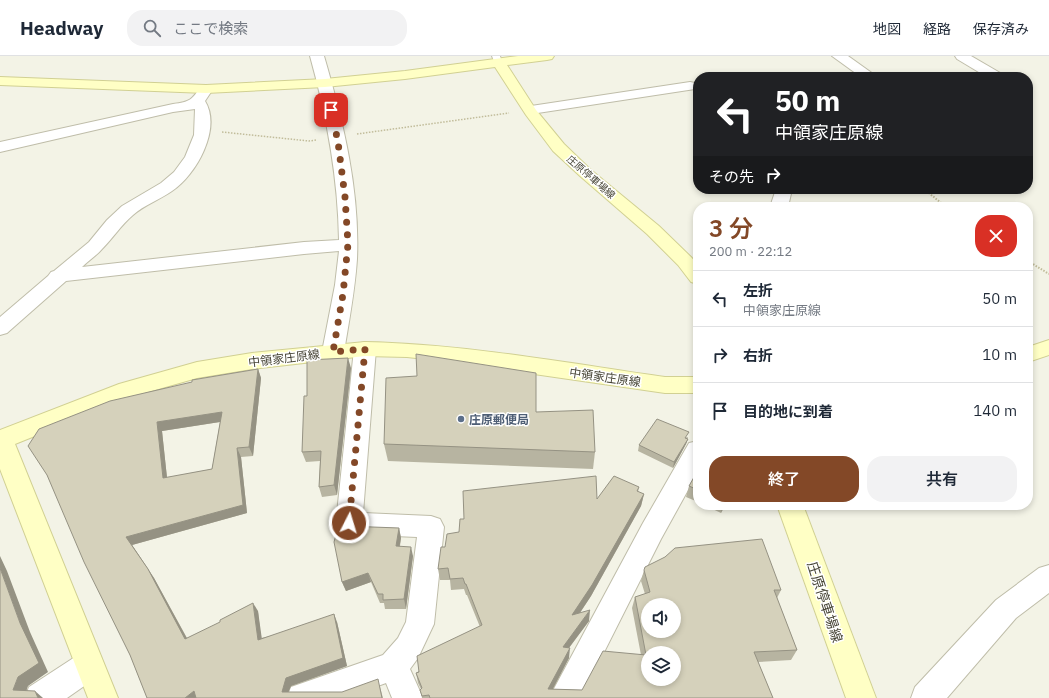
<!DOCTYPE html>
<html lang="ja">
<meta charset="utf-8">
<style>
body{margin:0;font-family:"IBM Plex Sans","Noto Sans JP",sans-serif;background:#f2f2f3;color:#1f2937;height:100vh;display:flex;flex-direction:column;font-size:15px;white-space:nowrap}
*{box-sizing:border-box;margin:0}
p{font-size:13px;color:#747a83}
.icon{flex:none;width:22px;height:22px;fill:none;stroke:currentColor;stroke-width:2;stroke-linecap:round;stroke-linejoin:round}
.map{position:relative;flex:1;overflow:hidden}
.panel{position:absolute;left:693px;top:146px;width:340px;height:308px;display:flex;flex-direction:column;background:#fff;border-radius:16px;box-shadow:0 2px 6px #0003}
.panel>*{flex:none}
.guide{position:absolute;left:693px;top:16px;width:340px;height:122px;border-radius:16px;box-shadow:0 2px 6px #0003;background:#202124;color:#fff;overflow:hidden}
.controls{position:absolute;left:641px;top:542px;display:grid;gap:8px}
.controls a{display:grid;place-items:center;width:40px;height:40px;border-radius:50%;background:#fff;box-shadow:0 2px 6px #0003;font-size:20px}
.pin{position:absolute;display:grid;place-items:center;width:34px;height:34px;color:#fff;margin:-17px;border-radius:8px;box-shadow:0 2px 6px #0006}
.me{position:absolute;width:44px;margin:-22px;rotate:5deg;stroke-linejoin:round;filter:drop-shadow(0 0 3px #0008)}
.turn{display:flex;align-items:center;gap:14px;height:84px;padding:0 16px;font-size:18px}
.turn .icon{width:52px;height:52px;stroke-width:2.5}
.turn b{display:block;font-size:28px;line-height:34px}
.then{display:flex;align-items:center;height:38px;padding:0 16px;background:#0003;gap:8px;font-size:15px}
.round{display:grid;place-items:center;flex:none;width:42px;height:42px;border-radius:16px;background:#f2f2f3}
.overview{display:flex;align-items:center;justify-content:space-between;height:68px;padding:0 16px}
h1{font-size:24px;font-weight:600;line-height:30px;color:#834827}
.cta{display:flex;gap:8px;margin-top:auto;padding:8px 16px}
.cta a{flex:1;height:46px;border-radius:16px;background:#834827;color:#fff;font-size:16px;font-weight:600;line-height:46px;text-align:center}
.cta a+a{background:#f2f2f3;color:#1f2937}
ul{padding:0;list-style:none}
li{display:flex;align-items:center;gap:12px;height:56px;padding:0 16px;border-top:1px solid #e0e1e3}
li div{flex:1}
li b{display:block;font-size:15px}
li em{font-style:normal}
header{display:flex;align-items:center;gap:24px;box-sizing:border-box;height:56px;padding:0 20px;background:#fff;border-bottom:1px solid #e0e1e3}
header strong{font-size:19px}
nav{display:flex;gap:22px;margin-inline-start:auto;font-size:14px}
.search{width:280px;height:36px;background:#f2f2f3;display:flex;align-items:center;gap:10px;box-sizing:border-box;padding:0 14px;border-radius:16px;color:#747a83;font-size:15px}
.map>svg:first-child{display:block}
</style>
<header>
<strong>Headway</strong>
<div class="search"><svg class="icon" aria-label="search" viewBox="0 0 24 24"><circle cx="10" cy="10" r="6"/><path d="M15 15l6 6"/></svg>ここで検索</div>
<nav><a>地図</a><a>経路</a><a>保存済み</a></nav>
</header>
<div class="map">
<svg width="1049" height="642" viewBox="0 0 1049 642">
<rect width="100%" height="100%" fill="#f3f3e6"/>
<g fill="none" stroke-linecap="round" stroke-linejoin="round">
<defs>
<path id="lane" d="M492 0H500L502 6 501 8H495Z"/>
<g id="street">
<path d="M310 0H324C343 65 360 134 357 203 355 234 349 265 344 296L341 301 333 303 325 301 322 296 335 229 339 195 304 198 66 225 7 277 0 279V261L48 220 51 216 54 215 89 186 107 164 122 150 161 127 174 116 185 101 194 79 195 53 173 56 0 96V86L173 48C190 46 192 44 201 30L206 29 211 30 213 33 205 45C222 73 196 119 172 135 159 144 144 149 133 159 121 169 113 182 102 193 96 200 88 205 82 211L304 186 339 184C338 121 327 61 310 0Z"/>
<path d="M832 0H848L876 20 861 21Z"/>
<path d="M955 0H971L1002 18 1004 21H987L957 3Z"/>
<path d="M690 26 695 27 697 30 695 33 531 58 526 57 524 54 526 51 531 50Z"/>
<path d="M776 133H792L788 151H770Z"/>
<path d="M365 286 373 288 376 293 363 457 431 460 440 463 444 471 434 568 418 602 410 613 423 642H392L386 627 345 642H287L291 631 383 599 398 582 406 566 417 481 349 478 340 475 336 467 354 293 357 288Z"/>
<path d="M698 385V416L661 483 581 642H549L643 467 689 387Z"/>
<path d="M1049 509V537L1016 562 947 642H911L915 631 996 544 1039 512Z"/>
<path d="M89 594 100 599 104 609 100 619 67 642H25L29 631 78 599Z"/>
</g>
<g id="secondary">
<path d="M518 0H554L552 3 547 4 507 9 536 54 564 88 591 114 659 170 691 201 698 209V228L691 226 678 209 647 178 580 120 553 95 526 59 495 11 405 23 325 31 206 37 0 29V21L206 29 325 23 405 15Z"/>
<path d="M1049 284V299L1028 306V291Z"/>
<path d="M365 286C464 288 566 307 665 321H698V337H665L452 306 407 301 365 300 252 313 197 322 134 340 15 388 118 642H88L0 413V374L119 328 197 306 252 297Z"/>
<path d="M777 449H803L876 642H846Z"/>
</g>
</defs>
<use href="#lane" stroke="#bfbda9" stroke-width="2"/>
<use href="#street" stroke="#bfbda9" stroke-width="2"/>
<use href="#secondary" stroke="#d1d093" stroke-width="2"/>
<g stroke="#c1bc9a" stroke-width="1.5" stroke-dasharray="1.5 1.5" stroke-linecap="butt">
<path d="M222 76 309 85 316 84"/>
<path d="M357 78 509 57"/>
</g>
<g stroke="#c1bc9a" stroke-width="2" stroke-dasharray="1.5 1.5" stroke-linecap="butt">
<path d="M924 133 946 151"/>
<path d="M1028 205 1049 218"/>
</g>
<use href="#lane" fill="#fff" fill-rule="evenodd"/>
<use href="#street" fill="#fff" fill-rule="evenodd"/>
<use href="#secondary" fill="#ffffc5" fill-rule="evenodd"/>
</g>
<g fill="#b7b4a1" fill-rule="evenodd">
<path d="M351 312 337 439 322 441 319 431 320 405 306 406 302 396 307 340Z"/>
<path d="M258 313 261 322 253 400 241 401 247 457 132 489 154 522 187 582 258 555 261 582 337 566 347 610 291 630 288 636H342L380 631 383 642H147L130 599 47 419ZM220 366 212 413 167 422 162 375Z"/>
<path d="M536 356 595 396 593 413 388 405 384 388Z"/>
<path d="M688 381 687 383H688L686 388 673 412 638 395 639 389Z"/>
<path d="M698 414V446L686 441 689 430Z"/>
<path d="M639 431 638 436 644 438 641 450 591 540 580 557 589 565 569 592V602L553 633 582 634 641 599 632 552 635 541 645 538 641 525 644 514 781 534 777 542 797 594 791 604 758 606 773 642H422L420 634 421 633 418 627 416 617 480 571 467 539H466L464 533 451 534 450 524H440L438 513 445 491 459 476 464 463 597 443Z"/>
<path d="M704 449H725L721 457Z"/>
<path d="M346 470 399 472 401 482 400 490 413 500 406 553H385L384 547H380L371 526 346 535 342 526Z"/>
</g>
<g fill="#959283">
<path d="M348 302 351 312 337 439 334 429Z"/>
<path d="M258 313 261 322 253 400 249 391Z"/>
<path d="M222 356 226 365 162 375 168 431 163 422 157 366Z"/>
<path d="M688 383 686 388 673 412 674 406Z"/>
<path d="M237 392 241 401 247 457 132 489 154 522 191 590 185 583 126 481 243 449Z"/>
<path d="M644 438 641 450 591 540 571 570 572 559Z"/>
<path d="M723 449H725L721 457Z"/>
<path d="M399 472 401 482 398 499 396 490Z"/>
<path d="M411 491 413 500 406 553 404 543Z"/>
<path d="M0 500 7 515 30 576 48 616 28 630 24 642 13 634 18 621 20 567 0 512Z"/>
<path d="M368 517 371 526 346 535 342 526Z"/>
<path d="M253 547 258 555 263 591 258 584Z"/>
<path d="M590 554 589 565 562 601 563 591Z"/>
<path d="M334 558 337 566 347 610 291 630 286 642 282 636 286 622Z"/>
<path d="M570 592 569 602 548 642V633Z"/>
<path d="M35 635 43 642H38Z"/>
<path d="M194 635 200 642H185Z"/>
</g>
<g fill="#d5d1bb" stroke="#959283" fill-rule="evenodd">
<path d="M416 298 536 317V356L593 354 595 396 384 388 386 322 417 320Z"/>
<path d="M348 302 334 429 319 431 321 395 302 396 304 340H307V304Z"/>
<path d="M258 313 249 391 237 392 243 449 126 481 148 513 185 583 220 566V564L253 547 258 584 334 558 343 602 286 622 282 636H342L378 623 382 642H196L194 635 185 642H147L130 599 84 506 47 419 28 390 39 373 110 345 192 326V324ZM222 356 212 413 163 422 157 366Z"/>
<path d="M657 363 689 376 685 382 688 383 674 406 639 389Z"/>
<path d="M698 414V434L689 430Z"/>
<path d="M596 420 597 443 614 420 639 431 637 435 644 438 592 529 572 559 590 554 563 591 570 592 548 633 582 634 603 595 646 599 635 541 650 536 644 514 645 511 665 501 675 492 762 483 781 534H774L797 594 754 596 773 642H430L429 639 422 640 420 634 422 632 416 617 419 616 417 600 482 569 466 528H465L463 522 450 523 448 512 438 513 441 491H445L447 478 459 476 460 463H464L463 435ZM648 549H674V575H648ZM648 597H674V623H648Z"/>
<path d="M339 468 346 470 399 472 396 490 411 491 404 543 383 544V538H378L368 517 342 526 334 486Z"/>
<path d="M0 512 20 567 39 607 18 621 13 634 35 635 38 642H0Z"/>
</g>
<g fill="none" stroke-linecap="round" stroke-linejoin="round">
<path stroke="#834827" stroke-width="7" stroke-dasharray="0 12.6" d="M331 54 338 86 345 141 348 188 343 238 333 296 365 293 349 467"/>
</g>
<circle fill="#5c6f8a" stroke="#fff" stroke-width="1.5" cx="461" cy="363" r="4"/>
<g text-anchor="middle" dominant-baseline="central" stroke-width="3" stroke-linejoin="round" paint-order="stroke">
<g font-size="10" fill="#464435" stroke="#fff">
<text transform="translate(591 121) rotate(41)">庄原停車場線</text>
</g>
<g font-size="12" fill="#464435" stroke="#fff">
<text transform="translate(284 302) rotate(-7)">中領家庄原線</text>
<text transform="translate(605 321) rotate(8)">中領家庄原線</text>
</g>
<g font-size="12" font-weight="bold" fill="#4e5e75" stroke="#fff" text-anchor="start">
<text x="469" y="363">庄原郵便局</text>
</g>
<g font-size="14" fill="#464435" stroke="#fff">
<text transform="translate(825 546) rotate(72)">庄原停車場線</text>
</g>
</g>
</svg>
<div class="controls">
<a><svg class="icon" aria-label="sound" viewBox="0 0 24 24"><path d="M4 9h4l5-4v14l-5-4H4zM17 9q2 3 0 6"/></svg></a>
<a><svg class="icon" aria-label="layers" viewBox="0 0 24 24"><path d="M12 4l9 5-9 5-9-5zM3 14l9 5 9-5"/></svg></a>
</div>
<div class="pin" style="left:331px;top:54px;background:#d93025"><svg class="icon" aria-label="arrive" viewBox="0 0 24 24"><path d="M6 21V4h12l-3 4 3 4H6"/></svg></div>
<svg class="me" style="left:349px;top:467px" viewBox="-20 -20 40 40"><circle r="17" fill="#834827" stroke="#fff" stroke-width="3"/><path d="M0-11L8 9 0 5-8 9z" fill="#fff"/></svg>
<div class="guide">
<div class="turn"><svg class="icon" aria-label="left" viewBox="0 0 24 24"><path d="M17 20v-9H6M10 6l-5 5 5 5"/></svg><div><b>50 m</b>中領家庄原線</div></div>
<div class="then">その先<svg class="icon" aria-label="right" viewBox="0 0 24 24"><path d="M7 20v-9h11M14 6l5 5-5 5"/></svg></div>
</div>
<section class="panel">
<div class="overview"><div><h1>3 分</h1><p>200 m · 22:12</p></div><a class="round" style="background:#d93025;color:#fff"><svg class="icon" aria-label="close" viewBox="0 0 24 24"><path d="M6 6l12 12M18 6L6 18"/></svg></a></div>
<ul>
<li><svg class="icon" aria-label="left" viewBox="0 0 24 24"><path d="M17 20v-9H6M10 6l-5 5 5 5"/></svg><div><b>左折</b><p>中領家庄原線</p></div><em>50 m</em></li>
<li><svg class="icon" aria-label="right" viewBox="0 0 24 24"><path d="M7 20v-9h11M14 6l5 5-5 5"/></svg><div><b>右折</b></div><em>10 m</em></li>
<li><svg class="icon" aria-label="arrive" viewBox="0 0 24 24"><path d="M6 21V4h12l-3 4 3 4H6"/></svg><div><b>目的地に到着</b></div><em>140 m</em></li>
</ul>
<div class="cta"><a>終了</a><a>共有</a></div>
</section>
</div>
